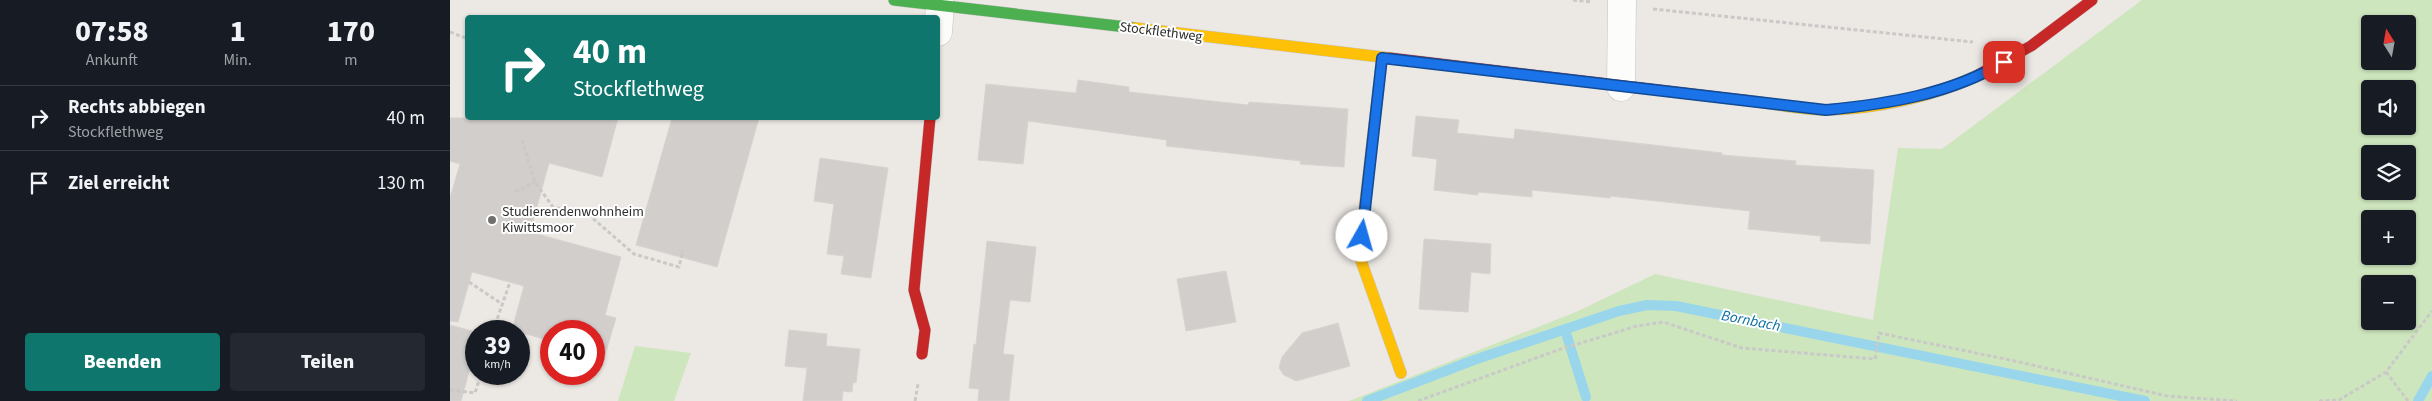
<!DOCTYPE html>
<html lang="de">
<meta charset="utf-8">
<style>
body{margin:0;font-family:"Source Sans 3",sans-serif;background:#242831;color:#f1f3f6;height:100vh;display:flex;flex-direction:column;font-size:19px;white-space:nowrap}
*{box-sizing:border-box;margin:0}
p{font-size:16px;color:#9ea1a6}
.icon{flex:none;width:28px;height:28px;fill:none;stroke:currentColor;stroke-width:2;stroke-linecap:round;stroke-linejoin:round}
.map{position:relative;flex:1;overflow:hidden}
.side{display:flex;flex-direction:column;background:#171b24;width:450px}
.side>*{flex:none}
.banner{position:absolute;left:15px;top:15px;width:475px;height:105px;border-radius:5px;box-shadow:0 1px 4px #0004;background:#0f766e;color:#fff;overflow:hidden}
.needle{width:32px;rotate:349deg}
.tools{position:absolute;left:1911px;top:15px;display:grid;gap:10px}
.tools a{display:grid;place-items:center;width:55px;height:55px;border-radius:5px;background:#171b24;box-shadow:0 1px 4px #0004;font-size:25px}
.speed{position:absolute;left:15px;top:320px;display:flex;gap:10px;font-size:25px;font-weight:700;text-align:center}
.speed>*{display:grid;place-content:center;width:65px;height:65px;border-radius:50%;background:#171b24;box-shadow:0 1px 4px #0004;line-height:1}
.speed small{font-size:12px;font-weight:400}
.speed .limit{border:8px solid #d22;background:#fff;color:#111}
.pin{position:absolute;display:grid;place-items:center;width:42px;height:42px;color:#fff;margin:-21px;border-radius:10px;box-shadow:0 2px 8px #0006}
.me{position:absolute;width:55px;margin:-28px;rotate:7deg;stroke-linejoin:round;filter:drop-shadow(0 0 4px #0008)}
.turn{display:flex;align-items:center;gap:18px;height:105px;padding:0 25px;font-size:22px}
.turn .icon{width:65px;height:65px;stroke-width:2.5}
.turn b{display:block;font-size:35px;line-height:42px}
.eta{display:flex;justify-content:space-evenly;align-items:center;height:85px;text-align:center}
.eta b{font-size:30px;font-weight:800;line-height:35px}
.primary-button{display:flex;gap:10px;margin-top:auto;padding:10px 25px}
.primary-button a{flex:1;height:58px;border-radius:5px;background:#0f766e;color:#fff;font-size:20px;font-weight:800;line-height:58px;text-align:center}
.primary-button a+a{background:#242831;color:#f1f3f6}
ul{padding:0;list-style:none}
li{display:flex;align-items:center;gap:15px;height:65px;padding:0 25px;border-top:1px solid #363941}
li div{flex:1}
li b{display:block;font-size:19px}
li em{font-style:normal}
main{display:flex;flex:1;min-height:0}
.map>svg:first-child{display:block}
</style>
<main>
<section class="side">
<div class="eta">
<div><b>07:58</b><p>Ankunft</p></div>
<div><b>1</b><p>Min.</p></div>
<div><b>170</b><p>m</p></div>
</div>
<ul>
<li><svg class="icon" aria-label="right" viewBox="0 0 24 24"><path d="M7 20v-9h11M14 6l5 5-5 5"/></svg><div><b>Rechts abbiegen</b><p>Stockflethweg</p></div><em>40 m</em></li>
<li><svg class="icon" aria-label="arrive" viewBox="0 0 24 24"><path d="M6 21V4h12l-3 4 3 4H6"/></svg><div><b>Ziel erreicht</b></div><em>130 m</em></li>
</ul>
<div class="primary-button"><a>Beenden</a><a>Teilen</a></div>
</section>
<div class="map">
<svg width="1982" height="401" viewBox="0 0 1982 401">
<rect width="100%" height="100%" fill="#ece8e4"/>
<g fill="#cee6be" fill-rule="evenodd">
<path d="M1692 0H1982V401H899L1126 312 1205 274 1423 320 1448 148 1492 149ZM1920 24H1958V61H1920ZM1920 89H1958V126H1920ZM1920 154H1958V191H1920ZM1920 219H1958V256H1920ZM1920 284H1958V321H1920Z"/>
<path d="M185 346 241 353 224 401H168Z"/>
</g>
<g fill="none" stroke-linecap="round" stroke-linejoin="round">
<g stroke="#99d6ec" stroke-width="10">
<path d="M1115 330 1136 397"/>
<path d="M917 401 1024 360 1169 311 1197 305 1226 306 1695 401"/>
<path d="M1968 401 1982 376"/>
</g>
</g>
<g fill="#d1cecb" stroke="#d7d4d0">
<path d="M628 80 679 87V92L798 105 799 102 898 109 894 167 850 164 851 161 716 146 717 140 578 121 573 164 528 160 536 84 626 93Z"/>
<path d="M966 116 1009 120 1007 133 1064 139 1065 129 1272 153V155L1346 161 1345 165 1424 170 1420 244 1370 241 1371 236 1298 229 1300 211 1160 196V198L1082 190V197L1028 192V195L984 190 987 159 962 156Z"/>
<path d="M0 118H168L152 177 99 163 80 232 171 257 155 315 166 318 155 355 144 352V331H101V341L62 330 74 286 22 272 8 322 0 321V198L10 164 0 161Z"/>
<path d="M222 118H309L267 267 186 245Z"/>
<path d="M370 158 438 168 421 278 391 274 394 256 377 254 384 204 364 201Z"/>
<path d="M974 239 1041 244 1040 274 1021 272 1018 312 969 309Z"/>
<path d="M537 241 586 247 580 302 560 300 553 354 564 355 559 401H528L529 389 519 388 524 344 526 345Z"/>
<path d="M776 271 786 322 736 331 727 279Z"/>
<path d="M888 323 900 366 846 381 834 375 829 368 832 357 852 333Z"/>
<path d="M0 325 26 332V346L11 401H0Z"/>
<path d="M339 330 377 334 376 346 410 349 406 383 403 382 402 392 393 391 392 401H353L357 368 335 366Z"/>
</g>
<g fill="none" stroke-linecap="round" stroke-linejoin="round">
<defs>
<g id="street">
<path d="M488 32 490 5"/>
<path d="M1171 87 1172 0"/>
</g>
<path id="fast" d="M444 0 685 28"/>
<g id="slow">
<path d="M685 28 940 58"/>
<path d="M932 58 909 255 951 373"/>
<path d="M1301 101C1325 104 1352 110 1377 110 1426 109 1482 97 1526 76"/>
</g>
<g id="jam">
<path d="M940 58 1301 101"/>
<path d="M1526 76 1581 46 1642 0"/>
<path d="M472 354 475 330 464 290 480 118"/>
</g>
</defs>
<use href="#street" stroke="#c5c4c5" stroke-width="29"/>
<use href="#fast" stroke="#c5c4c5" stroke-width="12"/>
<use href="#slow" stroke="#c5c4c5" stroke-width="12"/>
<use href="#jam" stroke="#c5c4c5" stroke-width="12"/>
<g stroke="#c9c9c8" stroke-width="3" stroke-dasharray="4 2.5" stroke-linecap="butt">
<path d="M1123 0 1142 2"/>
<path d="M1203 9 1523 42"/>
<path d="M0 32 18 39"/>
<path d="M72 140 85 182 103 207 139 215 184 254 229 267 233 250"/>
<path d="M65 192 85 182"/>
<path d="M19 282 52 304"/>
<path d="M43 331 60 282"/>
<path d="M1936 372 1958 401"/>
<path d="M0 390 25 393 31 374"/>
<path d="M465 401 468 384"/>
<path d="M968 401 1108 350 1187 326 1213 322 1292 348 1425 359 1429 333 1565 361 1717 396 1787 401"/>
<path d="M1869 401 1889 400 1936 372 1982 311"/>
</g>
<use href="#street" stroke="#fcfcfb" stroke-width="28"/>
<use href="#fast" stroke="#4caf50" stroke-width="11"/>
<use href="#slow" stroke="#ffc107" stroke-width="11"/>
<use href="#jam" stroke="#c62828" stroke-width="11"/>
</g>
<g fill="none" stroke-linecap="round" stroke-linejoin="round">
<defs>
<path id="route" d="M912 236 932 58 1376 110C1438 104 1501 94 1554 62"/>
</defs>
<use href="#route" stroke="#114b97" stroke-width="12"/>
<use href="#route" stroke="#1a73e8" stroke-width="9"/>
</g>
<circle fill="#706f6e" stroke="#fff" stroke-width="2" cx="42" cy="220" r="5"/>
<g text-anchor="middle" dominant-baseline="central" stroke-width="4" stroke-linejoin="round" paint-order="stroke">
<g font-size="14" fill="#2e2e2e" stroke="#fff">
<text transform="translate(711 32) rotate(7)">Stockflethweg</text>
</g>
<g font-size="14" fill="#2e2e2e" stroke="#fff" text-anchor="start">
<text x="52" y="212">Studierendenwohnheim<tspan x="52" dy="16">Kiwittsmoor</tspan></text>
</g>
<g font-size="15" font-style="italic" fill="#0d6fa3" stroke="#fff">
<text transform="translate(1301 321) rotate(11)">Bornbach</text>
</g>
</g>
</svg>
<div class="tools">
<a><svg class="needle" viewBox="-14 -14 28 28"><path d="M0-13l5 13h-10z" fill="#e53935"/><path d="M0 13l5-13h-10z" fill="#9ea1a6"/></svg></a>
<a><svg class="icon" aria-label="sound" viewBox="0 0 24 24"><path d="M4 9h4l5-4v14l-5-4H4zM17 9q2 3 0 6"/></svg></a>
<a><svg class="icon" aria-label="layers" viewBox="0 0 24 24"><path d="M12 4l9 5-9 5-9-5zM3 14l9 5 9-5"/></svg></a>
<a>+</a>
<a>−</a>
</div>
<div class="speed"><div>39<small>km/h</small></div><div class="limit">40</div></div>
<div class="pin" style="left:1554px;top:62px;background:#d93025"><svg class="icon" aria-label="arrive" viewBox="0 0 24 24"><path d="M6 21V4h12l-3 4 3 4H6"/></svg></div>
<svg class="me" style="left:912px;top:236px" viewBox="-20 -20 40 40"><circle r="19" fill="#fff"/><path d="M0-13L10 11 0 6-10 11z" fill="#1a73e8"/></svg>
<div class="banner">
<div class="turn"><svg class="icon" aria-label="right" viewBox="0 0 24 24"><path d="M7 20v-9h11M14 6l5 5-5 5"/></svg><div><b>40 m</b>Stockflethweg</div></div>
</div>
</div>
</main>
